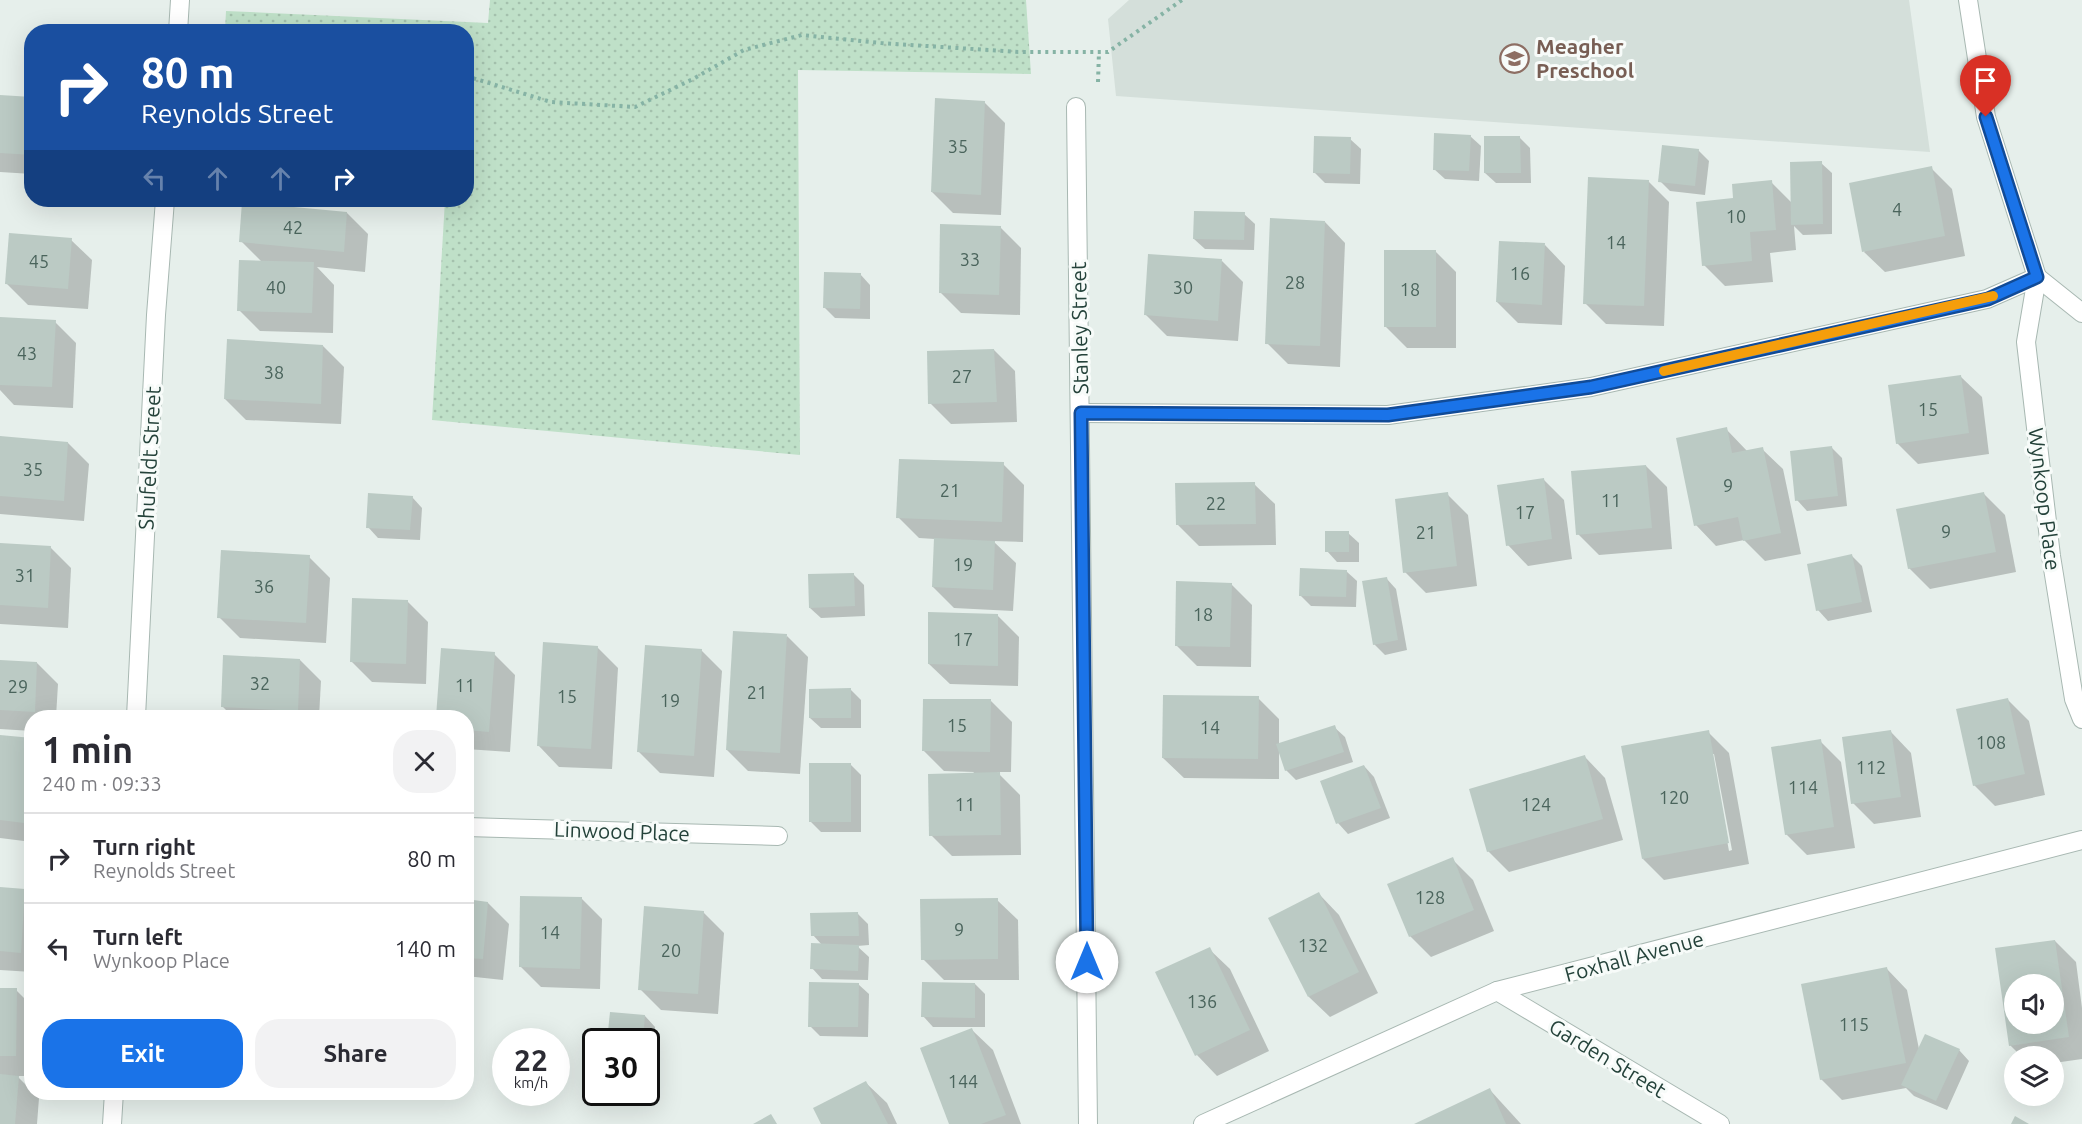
<!DOCTYPE html>
<meta charset="utf-8">
<style>
body{margin:0;font-family:Ubuntu,sans-serif;background:#f2f2f3;color:#2b2b33;height:100vh;display:flex;flex-direction:column;font-size:22px;white-space:nowrap}
*{box-sizing:border-box;margin:0}
p{font-size:20px;color:#7c7c81}
.icon{flex:none;width:33px;height:33px;fill:none;stroke:currentColor;stroke-width:2;stroke-linecap:round;stroke-linejoin:round}
.map{position:relative;flex:1;overflow:hidden}
.details{position:absolute;left:24px;top:710px;width:450px;height:390px;display:flex;flex-direction:column;background:#fff;border-radius:24px;box-shadow:0 6px 24px #0002}
.details>*{flex:none}
.banner{position:absolute;left:24px;top:24px;width:450px;height:183px;border-radius:24px;box-shadow:0 6px 24px #0002;background:#1a4fa0;color:#fff;overflow:hidden}
.controls{position:absolute;left:2004px;top:974px;display:grid;gap:12px}
.controls a{display:grid;place-items:center;width:60px;height:60px;border-radius:50%;background:#fff;box-shadow:0 6px 24px #0002;font-size:30px}
.speed{position:absolute;left:492px;top:1028px;display:flex;gap:12px;font-size:30px;font-weight:700;text-align:center}
.speed>*{display:grid;place-content:center;width:78px;height:78px;border-radius:50%;background:#fff;box-shadow:0 6px 24px #0002;line-height:1}
.speed small{font-size:15px;font-weight:400}
.speed .limit{border:3px solid #111;border-radius:9px;background:#fff;color:#111}
.pin{position:absolute;display:grid;place-items:center;width:51px;height:51px;color:#fff;margin:-62px -26px;border-radius:50% 50% 50% 0;rotate:-45deg;box-shadow:0 0 6px #0007}
.pin .icon{rotate:45deg}
.me{position:absolute;width:66px;margin:-33px;rotate:0deg;stroke-linejoin:round;filter:drop-shadow(0 0 4px #0008)}
.turn{display:flex;align-items:center;gap:21px;height:126px;padding:0 18px;font-size:27px}
.turn .icon{width:78px;height:78px;stroke-width:2.5}
.turn b{display:block;font-size:42px;line-height:51px}
.lanes{display:flex;align-items:center;height:57px;padding:0 18px;background:#0003;justify-content:center;gap:30px;direction:ltr}
.lanes .off{opacity:.35}
.round{display:grid;place-items:center;flex:none;width:63px;height:63px;border-radius:24px;background:#f2f2f3}
.summary{display:flex;align-items:center;justify-content:space-between;height:102px;padding:0 18px}
h1{font-size:36px;font-weight:700;line-height:45px}
.cta{display:flex;gap:12px;margin-top:auto;padding:12px 18px}
.cta a{flex:1;height:69px;border-radius:24px;background:#1a73e8;color:#fff;font-size:24px;font-weight:700;line-height:69px;text-align:center}
.cta a+a{background:#f2f2f3;color:#2b2b33}
ul{padding:0;list-style:none}
li{display:flex;align-items:center;gap:18px;height:90px;padding:0 18px;border-top:2px solid #e1e1e2}
li div{flex:1}
li b{display:block;font-size:22px}
li em{font-style:normal}
.map>svg:first-child{display:block}
</style>
<div class="map">
<svg width="2082" height="1124" viewBox="0 0 2082 1124">
<defs>
<pattern id="grass-dots" width="8" height="8" patternUnits="userSpaceOnUse" patternTransform="scale(1.5)"><rect width="8" height="8" fill="#bfe0c8"/><path d="M2 2h.1M6 6h.1" fill="none" stroke="#a4c1ad" stroke-width="1.8" stroke-linecap="round"/></pattern>
</defs>
<rect width="100%" height="100%" fill="#e6efeb"/>
<path fill="#d4dfda" d="M1129 0H1909L1930 152 1116 96 1108 19Z"/>
<path fill="url(#grass-dots)" d="M490 0H1026L1031 74 798 70 800 455 432 420 445 200H466V32L225 31 226 11 488 23Z"/>
<g fill="#0003" fill-rule="evenodd">
<path d="M0 97 32 98V174L0 172Z"/>
<path d="M984 102 1005 123 1001 215 953 213 932 192Z"/>
<path d="M1470 136 1481 146 1479 181 1445 179 1434 169Z"/>
<path d="M1520 138 1530 148 1531 183H1496L1485 173Z"/>
<path d="M1350 139 1361 149 1360 184 1325 183 1315 173Z"/>
<path d="M1698 150 1709 161 1705 195 1670 191 1660 181Z"/>
<path d="M1821 163 1832 173V234L1803 235 1794 226 1796 250 1770 253 1773 282 1725 286 1704 265 1771 182 1792 203Z"/>
<path d="M1931 168 1952 189 1965 256 1885 272 1864 252Z"/>
<path d="M1648 181 1669 202 1664 326 1606 324 1585 303Z"/>
<path d="M347 213 368 234 365 272 317 267 334 285 333 333 260 331 239 310 262 262 241 241Z"/>
<path d="M1244 214 1255 224 1254 250 1205 249 1194 239Z"/>
<path d="M1325 222 1345 243 1340 367 1288 364 1267 343Z"/>
<path d="M1000 227 1021 248 1020 315 961 313 940 292Z"/>
<path d="M71 240 92 260 88 309 28 305 7 284Z"/>
<path d="M1545 245 1565 266 1562 325 1518 323 1497 302Z"/>
<path d="M1435 251 1456 272V348H1407L1386 327Z"/>
<path d="M1222 261 1243 282 1238 341 1167 336 1146 315Z"/>
<path d="M860 274 870 285V319L835 318 825 308Z"/>
<path d="M0 319 55 322 76 343 73 408 14 405 0 390Z"/>
<path d="M323 346 344 367 341 424 246 420 225 399Z"/>
<path d="M994 350 1015 371 1017 422 951 424 930 403Z"/>
<path d="M1961 377 1982 397 1989 454 1918 464 1897 443Z"/>
<path d="M1726 429 1748 452 1762 449 1783 469 1801 554 1765 561 1744 540 1716 546 1696 525Z"/>
<path d="M0 438 68 443 89 464 84 521 0 514Z"/>
<path d="M1832 448 1842 458 1847 506 1807 511 1797 500Z"/>
<path d="M1003 464 1024 485 1023 542 993 541 1016 563 1013 611 954 608 933 587 935 539 919 538 898 517Z"/>
<path d="M1646 466 1667 487 1672 549 1599 555 1578 534Z"/>
<path d="M1543 479 1564 500 1572 559 1528 566 1508 545Z"/>
<path d="M1254 484 1275 504 1276 545 1199 546 1178 525Z"/>
<path d="M1447 494 1468 515 1477 586 1426 593 1405 572Z"/>
<path d="M1984 494 2005 515 2016 572 1930 589 1909 568Z"/>
<path d="M412 497 422 508 420 540 378 538 368 527Z"/>
<path d="M1348 533 1359 543V562H1337L1327 551Z"/>
<path d="M0 545 50 547 71 568 68 628 0 624Z"/>
<path d="M1852 556 1862 566 1872 612 1828 621 1818 610Z"/>
<path d="M309 557 330 578 326 643 240 638 219 617Z"/>
<path d="M1346 571 1357 581 1356 607 1311 606 1300 595Z"/>
<path d="M854 575 864 585 865 616 821 618 810 608Z"/>
<path d="M1386 578 1396 589 1407 650 1385 655 1374 644Z"/>
<path d="M1231 584 1252 605 1251 667 1197 666 1176 645Z"/>
<path d="M407 601 428 622 426 684 372 682 351 661Z"/>
<path d="M998 616 1019 637 1018 686 950 684 929 664Z"/>
<path d="M787 636 808 657 800 774 748 771 727 750Z"/>
<path d="M597 647 618 668 612 769 559 767 539 746Z"/>
<path d="M701 650 722 671 714 777 660 773 639 752Z"/>
<path d="M494 654 515 675 510 752 466 749V717H437Z"/>
<path d="M300 660 321 681 319 717H233L222 706Z"/>
<path d="M0 661 37 663 58 684 56 717H32V731L0 729Z"/>
<path d="M850 689 861 700V728H821L810 718Z"/>
<path d="M1258 698 1279 719V744L1334 727 1345 737 1353 762 1296 780 1286 770 1279 750V779L1184 778 1163 758Z"/>
<path d="M2008 700 2029 721 2045 795 1995 806 1974 785Z"/>
<path d="M991 701 1012 722 1011 772H997L1020 795 1021 855 952 856 931 835 974 772 944 771 923 750Z"/>
<path d="M1708 732 1729 753 1749 864 1664 880 1643 859ZM1711 754H1714L1732 850 1729 851Z"/>
<path d="M1891 732 1911 753 1921 817 1874 824 1853 803Z"/>
<path d="M0 736 32 740V842L0 838Z"/>
<path d="M1820 741 1841 762 1855 848 1807 855 1786 834Z"/>
<path d="M1585 757 1605 778 1623 840 1509 872 1488 851Z"/>
<path d="M850 764 861 775V832H821L810 821Z"/>
<path d="M1364 766 1374 777 1390 818 1348 834 1338 823 1322 782Z"/>
<path d="M1452 859 1473 880 1494 931 1431 957 1410 936Z"/>
<path d="M0 889 25 891 32 897V972L0 970Z"/>
<path d="M1319 894 1339 915 1378 993 1330 1017 1309 997Z"/>
<path d="M581 898 602 919 600 989 541 987 520 966Z"/>
<path d="M997 900 1018 920 1019 980H944L923 959Z"/>
<path d="M466 901 488 903 509 924 503 980 466 976Z"/>
<path d="M703 912 724 933 718 1014 661 1010 640 989Z"/>
<path d="M858 914 868 924 869 945 857 946 869 957 868 980 822 979 812 968 822 945 813 935Z"/>
<path d="M2055 941 2076 962 2082 1008V1059L2054 1063V1056H2021L2010 1045 1997 949ZM2014 984H2054V1023H2014Z"/>
<path d="M1209 949 1230 969 1269 1051 1217 1076 1197 1055 1157 973Z"/>
<path d="M1887 969 1907 990 1919 1049 1959 1050 1969 1061 1947 1110 1914 1096 1906 1088 1842 1100 1821 1079Z"/>
<path d="M858 984 869 994 868 1037 820 1036 810 1026Z"/>
<path d="M975 984 985 994V1027H933L923 1016Z"/>
<path d="M0 990H16L32 1006V1076H17L39 1098 37 1124H0Z"/>
<path d="M645 1016 655 1027 651 1075H646V1041H609Z"/>
<path d="M972 1030 993 1050 1021 1124H950Z"/>
<path d="M866 1083 887 1103 897 1124H823Z"/>
<path d="M1490 1090 1521 1124H1417Z"/>
</g>
<g fill="#bbcac4" fill-rule="evenodd">
<path d="M0 95 32 97V155L0 153Z"/>
<path d="M935 98 985 101 981 195 931 192Z"/>
<path d="M1434 133 1471 135 1469 171 1433 170Z"/>
<path d="M1314 136 1351 137 1350 174 1313 173Z"/>
<path d="M1484 136H1520L1521 173H1484Z"/>
<path d="M1662 145 1699 149 1695 186 1658 182Z"/>
<path d="M1822 161 1823 224 1791 225 1790 162Z"/>
<path d="M1932 166 1945 236 1862 252 1849 183Z"/>
<path d="M1588 177 1649 180 1644 306 1583 304Z"/>
<path d="M1772 180 1776 230 1750 232 1752 261 1702 266 1696 202 1733 198 1732 184Z"/>
<path d="M242 202 347 212 344 252 239 242Z"/>
<path d="M1194 211 1245 212 1244 240 1193 239Z"/>
<path d="M1270 218 1325 221 1320 346 1265 344Z"/>
<path d="M940 224 1001 226 999 295 939 293Z"/>
<path d="M9 233 72 238 68 289 5 284Z"/>
<path d="M1499 241 1545 243 1542 305 1496 302Z"/>
<rect x="1384" y="250" width="52" height="77"/>
<path d="M1148 254 1222 259 1218 321 1144 315Z"/>
<path d="M239 260 314 262 312 313 237 311Z"/>
<path d="M824 272 861 273 860 309 823 308Z"/>
<path d="M0 317 56 320 52 387 0 385Z"/>
<path d="M227 339 323 345 321 404 224 399Z"/>
<path d="M994 349 997 402 928 404 927 351Z"/>
<path d="M1961 375 1969 433 1896 444 1888 385Z"/>
<path d="M1727 427 1732 453 1763 447 1781 533 1743 541 1738 517 1694 526 1676 438Z"/>
<path d="M0 436 68 442 64 501 0 496Z"/>
<path d="M1832 446 1838 496 1795 501 1790 451Z"/>
<path d="M899 459 1004 462 1002 522 896 518Z"/>
<path d="M1646 465 1652 528 1576 535 1571 471Z"/>
<path d="M1544 478 1552 539 1506 546 1497 485Z"/>
<path d="M1255 482 1256 524 1176 525 1175 483Z"/>
<path d="M1448 492 1457 566 1403 573 1395 499Z"/>
<path d="M1984 492 1996 552 1908 569 1896 509Z"/>
<path d="M368 493 413 496 410 530 366 528Z"/>
<rect x="1325" y="531" width="24" height="21"/>
<path d="M934 538 995 541 993 590 932 587Z"/>
<path d="M0 543 51 546 48 608 0 605Z"/>
<path d="M221 550 310 555 306 623 217 618Z"/>
<path d="M1852 554 1862 602 1816 611 1807 564Z"/>
<path d="M1300 568 1347 570 1346 597 1299 596Z"/>
<path d="M854 573 855 606 809 608 808 574Z"/>
<path d="M1387 577 1398 640 1373 645 1362 581Z"/>
<path d="M1176 581 1232 583 1230 647 1175 646Z"/>
<path d="M352 598 408 600 406 664 350 662Z"/>
<path d="M928 612 998 614V666L928 664Z"/>
<path d="M733 631 787 634 780 753 726 750Z"/>
<path d="M543 642 598 646 591 749 537 746Z"/>
<path d="M645 645 702 649 694 756 637 752Z"/>
<path d="M441 648 495 652 489 732 466 730V717H436Z"/>
<path d="M223 655 300 659 298 711 221 707Z"/>
<path d="M0 660 37 662 35 712 0 710Z"/>
<path d="M851 688V718H809V689Z"/>
<path d="M1163 695 1259 696 1258 759 1162 758Z"/>
<path d="M2008 698 2025 774 1973 786 1956 709Z"/>
<path d="M923 699H991L990 752 922 751Z"/>
<path d="M1335 725 1344 752 1285 771 1276 744Z"/>
<path d="M1709 730 1729 843 1642 859 1621 746Z"/>
<path d="M1891 730 1901 797 1851 804 1842 737Z"/>
<path d="M0 735 32 738V824L0 820Z"/>
<path d="M1821 739 1834 827 1785 835 1771 747Z"/>
<path d="M1585 755 1603 819 1487 852 1469 789Z"/>
<rect x="809" y="763" width="42" height="59"/>
<path d="M1364 765 1381 808 1336 824 1320 781Z"/>
<path d="M1000 772 1001 835 929 836 928 774Z"/>
<path d="M1453 857 1474 910 1409 937 1387 884Z"/>
<path d="M0 887 25 889 21 953 0 951Z"/>
<path d="M1319 892 1359 972 1308 997 1268 918Z"/>
<path d="M520 896 582 897 580 969 519 967Z"/>
<path d="M998 898V959L921 960 920 899Z"/>
<path d="M466 899 488 902 483 959 466 958Z"/>
<path d="M644 906 704 911 698 994 638 990Z"/>
<path d="M858 912 859 936H811L810 913Z"/>
<path d="M2055 940 2069 1037 2009 1046 1995 948ZM2014 984H2054V1023H2014Z"/>
<path d="M811 943 859 945 858 971 810 969Z"/>
<path d="M1210 947 1250 1030 1195 1056 1155 972Z"/>
<path d="M1887 967 1906 1063 1820 1080 1801 984Z"/>
<path d="M809 982 859 983 858 1027H808Z"/>
<path d="M922 982 975 983V1018L921 1017Z"/>
<path d="M0 988H17L16 1056H0Z"/>
<path d="M610 1012 645 1015 643 1041H607Z"/>
<path d="M972 1028 1006 1115 981 1124H949L920 1048Z"/>
<path d="M1925 1034 1960 1049 1936 1101 1901 1085Z"/>
<path d="M0 1074 19 1076 15 1124H0Z"/>
<path d="M866 1081 888 1124H821L813 1108Z"/>
<path d="M1490 1088 1506 1124H1414Z"/>
<path d="M771 1114 777 1124H753Z"/>
<path d="M2015 1116 2029 1124H2011Z"/>
</g>
<g fill="none" stroke-linecap="round" stroke-linejoin="round">
<defs>
<g id="minor">
<path d="M1968 0 1986 117 2037 277 2026 342 2051 556 2074 699 2082 719"/>
<path d="M178 32 180 0"/>
<path d="M1076 107 1088 1124"/>
<path d="M2037 277 2082 313"/>
<path d="M1081 413 1388 415 1591 387 1987 299 2037 277"/>
<path d="M136 717 156 315 165 200"/>
<path d="M466 827 778 836"/>
<path d="M1497 991 1720 1124"/>
<path d="M112 1124 114 1092"/>
<path d="M1203 1124 1497 991 2082 840"/>
</g>
</defs>
<use href="#minor" stroke="#a8b8b2" stroke-width="20"/>
<g stroke="#86b3a5" stroke-width="4" stroke-dasharray="3 4.5" stroke-linecap="butt">
<path d="M466 76 551 102 635 107 693 79 744 50 802 35 881 43 1018 52H1108L1182 0"/>
<path d="M1098 82 1099 52"/>
</g>
<use href="#minor" stroke="#fff" stroke-width="18"/>
</g>
<g fill="none" stroke-linecap="round" stroke-linejoin="round">
<defs>
<path id="route" d="M1087 962 1081 413 1388 415 1591 387 1988 299 2037 277 1986 117"/>
</defs>
<use href="#route" stroke="#114b97" stroke-width="15"/>
<use href="#route" stroke="#1a73e8" stroke-width="10"/>
<path stroke="#f59e0b" stroke-width="10" d="M1664 371 1993 296"/>
</g>
<defs>
<symbol id="school-ring" viewBox="-11 -11 22 22"><circle r="9.5" fill="#f7fbf9" stroke="#8d6e63" stroke-width="1.5"/><path d="M0-5L7-2L0 1L-7-2ZM-4 1L0 2.5L4 1V4Q0 6-4 4Z" fill="#8d6e63"/></symbol>
</defs>
<g fill-rule="evenodd">
<use href="#school-ring" x="1498" y="42" width="33" height="33"/>
</g>
<g text-anchor="middle" dominant-baseline="central" stroke-width="6" stroke-linejoin="round" paint-order="stroke">
<g font-size="18" fill="#4a645c">
<text x="958" y="146">35</text>
<text x="1897" y="209">4</text>
<text x="1736" y="216">10</text>
<text x="293" y="227">42</text>
<text x="1616" y="242">14</text>
<text x="970" y="259">33</text>
<text x="39" y="261">45</text>
<text x="1520" y="273">16</text>
<text x="1295" y="282">28</text>
<text x="276" y="287">40</text>
<text x="1183" y="287">30</text>
<text x="1410" y="289">18</text>
<text x="27" y="353">43</text>
<text x="274" y="372">38</text>
<text x="962" y="376">27</text>
<text x="1928" y="409">15</text>
<text x="33" y="469">35</text>
<text x="1728" y="485">9</text>
<text x="950" y="490">21</text>
<text x="1611" y="500">11</text>
<text x="1216" y="503">22</text>
<text x="1525" y="512">17</text>
<text x="1946" y="531">9</text>
<text x="1426" y="532">21</text>
<text x="963" y="564">19</text>
<text x="25" y="575">31</text>
<text x="264" y="586">36</text>
<text x="1203" y="614">18</text>
<text x="963" y="639">17</text>
<text x="260" y="683">32</text>
<text x="465" y="685">11</text>
<text x="18" y="686">29</text>
<text x="757" y="692">21</text>
<text x="567" y="696">15</text>
<text x="670" y="700">19</text>
<text x="957" y="725">15</text>
<text x="1210" y="727">14</text>
<text x="1991" y="742">108</text>
<text x="1871" y="767">112</text>
<text x="1803" y="787">114</text>
<text x="1674" y="797">120</text>
<text x="965" y="804">11</text>
<text x="1536" y="804">124</text>
<text x="1430" y="897">128</text>
<text x="959" y="929">9</text>
<text x="550" y="932">14</text>
<text x="1313" y="945">132</text>
<text x="671" y="950">20</text>
<text x="1202" y="1001">136</text>
<text x="1854" y="1024">115</text>
<text x="963" y="1081">144</text>
</g>
<g font-size="21" font-weight="bold" fill="#785e54" stroke="#f7fbf9" text-anchor="start">
<text x="1536" y="46">Meagher<tspan x="1536" dy="24">Preschool</tspan></text>
</g>
<g font-size="21" fill="#24423a" stroke="#f7fbf9">
<text transform="translate(1079 328) rotate(-91)">Stanley Street</text>
<text transform="translate(149 458) rotate(-87)">Shufeldt Street</text>
<text transform="translate(2045 499) rotate(83)">Wynkoop Place</text>
<text transform="translate(622 831) rotate(2)">Linwood Place</text>
<text transform="translate(1634 956) rotate(-15)">Foxhall Avenue</text>
<text transform="translate(1608 1058) rotate(31)">Garden Street</text>
</g>
</g>
</svg>
<div class="controls">
<a><svg class="icon" aria-label="sound" viewBox="0 0 24 24"><path d="M4 9h4l5-4v14l-5-4H4zM17 9q2 3 0 6"/></svg></a>
<a><svg class="icon" aria-label="layers" viewBox="0 0 24 24"><path d="M12 4l9 5-9 5-9-5zM3 14l9 5 9-5"/></svg></a>
</div>
<div class="speed"><div>22<small>km/h</small></div><div class="limit">30</div></div>
<div class="pin" style="left:1986px;top:117px;background:#d93025"><svg class="icon" aria-label="arrive" viewBox="0 0 24 24"><path d="M6 21V4h12l-3 4 3 4H6"/></svg></div>
<svg class="me" style="left:1087px;top:962px" viewBox="-20 -20 40 40"><circle r="19" fill="#fff"/><path d="M0-13L10 11 0 6-10 11z" fill="#1a73e8"/></svg>
<div class="banner">
<div class="turn"><svg class="icon" aria-label="right" viewBox="0 0 24 24"><path d="M7 20v-9h11M14 6l5 5-5 5"/></svg><div><b>80 m</b>Reynolds Street</div></div>
<div class="lanes"><svg class="icon off" aria-label="left" viewBox="0 0 24 24"><path d="M17 20v-9H6M10 6l-5 5 5 5"/></svg><svg class="icon off" aria-label="ahead" viewBox="0 0 24 24"><path d="M12 20V5M6 11l6-6 6 6"/></svg><svg class="icon off" aria-label="ahead" viewBox="0 0 24 24"><path d="M12 20V5M6 11l6-6 6 6"/></svg><svg class="icon" aria-label="right" viewBox="0 0 24 24"><path d="M7 20v-9h11M14 6l5 5-5 5"/></svg></div>
</div>
<section class="details">
<div class="summary"><div><h1>1 min</h1><p>240 m · 09:33</p></div><a class="round"><svg class="icon" aria-label="close" viewBox="0 0 24 24"><path d="M6 6l12 12M18 6L6 18"/></svg></a></div>
<ul>
<li><svg class="icon" aria-label="right" viewBox="0 0 24 24"><path d="M7 20v-9h11M14 6l5 5-5 5"/></svg><div><b>Turn right</b><p>Reynolds Street</p></div><em>80 m</em></li>
<li><svg class="icon" aria-label="left" viewBox="0 0 24 24"><path d="M17 20v-9H6M10 6l-5 5 5 5"/></svg><div><b>Turn left</b><p>Wynkoop Place</p></div><em>140 m</em></li>
</ul>
<div class="cta"><a>Exit</a><a>Share</a></div>
</section>
</div>
